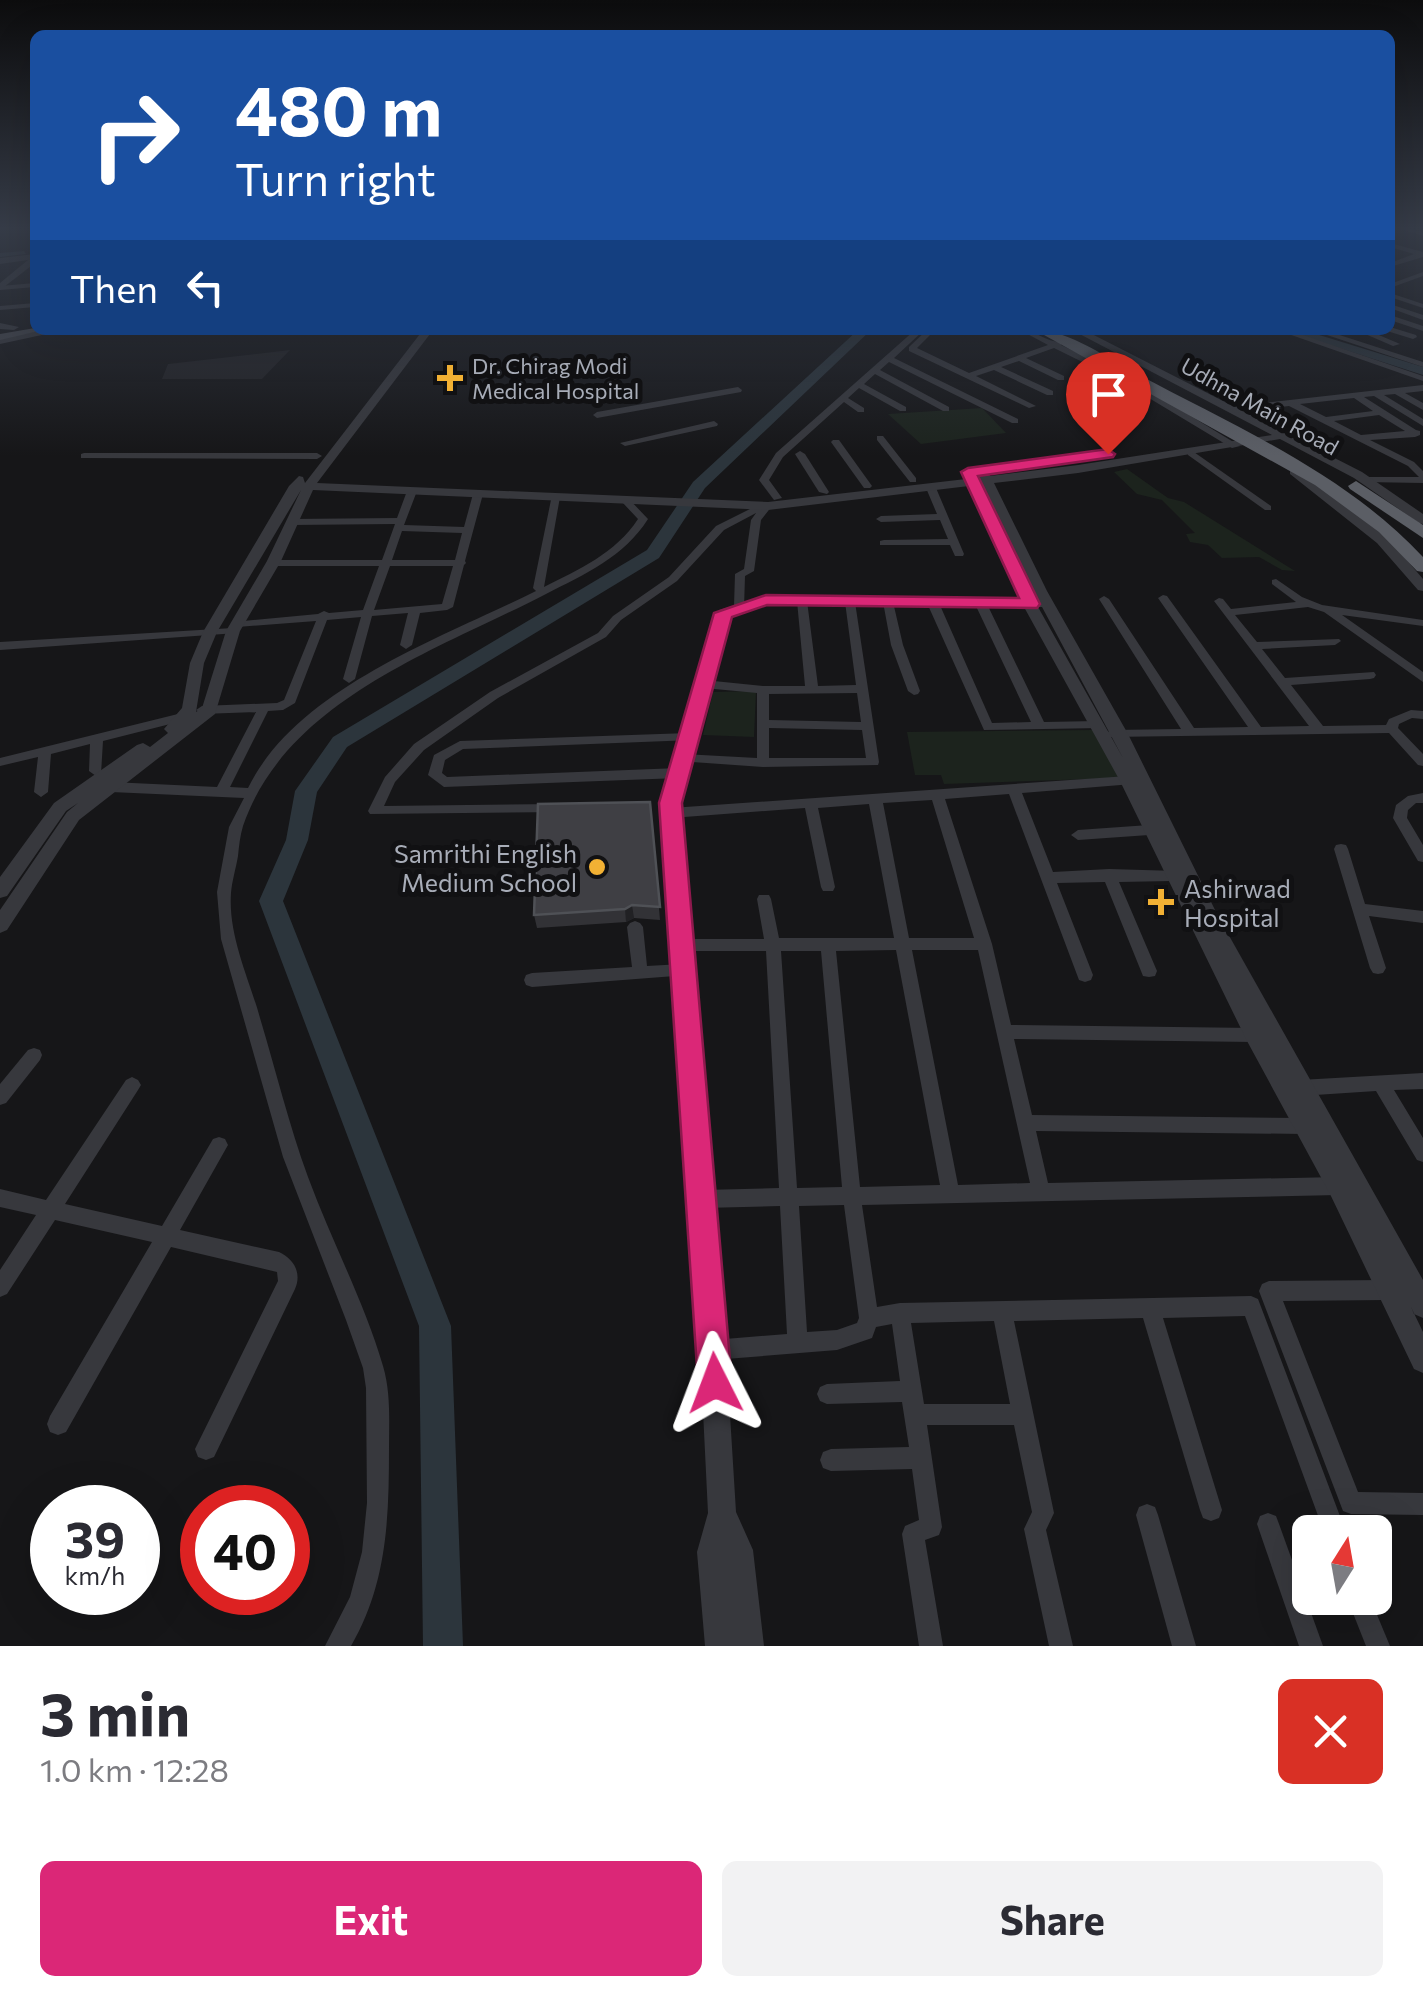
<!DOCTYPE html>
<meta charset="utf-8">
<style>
body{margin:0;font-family:Commissioner,sans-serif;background:#f2f2f3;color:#2b2b33;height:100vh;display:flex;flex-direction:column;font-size:38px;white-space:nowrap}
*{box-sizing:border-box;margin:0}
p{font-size:32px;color:#7c7c81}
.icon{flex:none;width:55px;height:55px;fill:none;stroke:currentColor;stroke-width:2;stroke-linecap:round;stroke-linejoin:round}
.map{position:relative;height:1646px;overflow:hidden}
.drawer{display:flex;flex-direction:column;background:#fff;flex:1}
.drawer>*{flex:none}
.guide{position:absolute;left:30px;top:30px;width:1365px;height:305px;border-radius:15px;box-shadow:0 10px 40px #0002;background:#1a4fa0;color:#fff;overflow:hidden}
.needle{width:65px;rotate:11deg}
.controls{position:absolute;left:1292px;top:1515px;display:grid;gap:20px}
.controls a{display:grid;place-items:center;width:100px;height:100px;border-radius:15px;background:#fff;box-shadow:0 10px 40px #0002;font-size:50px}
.speed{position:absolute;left:30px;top:1485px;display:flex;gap:20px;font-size:50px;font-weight:700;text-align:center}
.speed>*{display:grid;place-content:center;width:130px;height:130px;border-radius:50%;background:#fff;box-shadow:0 10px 40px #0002;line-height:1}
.speed small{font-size:25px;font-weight:400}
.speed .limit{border:15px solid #d22;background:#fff;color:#111}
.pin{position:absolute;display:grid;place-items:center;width:85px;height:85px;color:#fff;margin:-102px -42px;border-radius:50% 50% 50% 0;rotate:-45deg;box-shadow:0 0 10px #0007}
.pin .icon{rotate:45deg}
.me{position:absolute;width:110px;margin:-55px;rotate:357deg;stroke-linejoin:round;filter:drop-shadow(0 0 8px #0008)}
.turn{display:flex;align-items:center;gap:35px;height:210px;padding:0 40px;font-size:45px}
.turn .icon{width:130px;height:130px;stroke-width:2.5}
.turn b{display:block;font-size:70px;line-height:85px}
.then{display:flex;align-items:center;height:95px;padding:0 40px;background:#0003;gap:20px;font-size:38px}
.round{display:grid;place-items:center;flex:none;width:105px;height:105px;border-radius:15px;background:#f2f2f3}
.overview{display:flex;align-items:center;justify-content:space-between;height:170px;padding:0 40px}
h1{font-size:60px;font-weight:700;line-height:75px}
.cta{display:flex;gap:20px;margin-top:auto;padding:20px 40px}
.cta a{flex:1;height:115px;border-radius:15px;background:#db2777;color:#fff;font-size:40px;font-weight:700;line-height:115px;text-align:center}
.cta a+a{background:#f2f2f3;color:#2b2b33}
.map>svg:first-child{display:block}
</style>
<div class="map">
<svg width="1423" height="1646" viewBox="0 0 1423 1646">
<rect width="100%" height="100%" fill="#161618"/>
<path fill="#222225" d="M290 350 262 379H162L168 364Z"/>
<g fill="#1c231d">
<path d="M982 408 1006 433 921 444 888 414Z"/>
<path d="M1127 469 1168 498 1184 502 1295 571 1282 570 1259 557 1222 558 1208 545 1190 542 1186 534 1195 533 1162 500 1137 494 1114 472Z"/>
<path d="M756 691 754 737 703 735 713 692Z"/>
<path d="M1093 730 1122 778 944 784 941 775H915L907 732Z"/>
</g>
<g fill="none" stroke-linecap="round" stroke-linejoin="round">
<path fill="#2c353c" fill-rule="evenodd" d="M24 251 26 254 0 257V253Z"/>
<g fill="#2c353c" fill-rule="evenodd">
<path d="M858 330H871L705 488 659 558 347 747 317 792 308 840 283 901 451 1326 463 1646H423L419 1326 259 901 286 840 295 791 333 737 647 550 693 482Z"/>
<path d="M1284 330H1303L1423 367V375Z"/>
</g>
<g fill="#37383d" fill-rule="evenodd">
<path d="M0 226H35V228L0 229Z"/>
<path d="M1391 226H1399L1423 232V236Z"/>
<path d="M1390 243 1423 252V257L1390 267V263L1414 254 1390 247Z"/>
<path d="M1423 272V276L1390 288V284Z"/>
<path d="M35 283V287L0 290V286Z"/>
<path d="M1390 293 1423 304V308L1390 297Z"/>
<path d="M35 303V307L0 310V306Z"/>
<path d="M1390 304 1423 315V320L1390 308Z"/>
<path d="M1390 315 1423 326V331L1390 320Z"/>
<path d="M1390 327 1416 335 1417 337 1413 339 1387 331 1390 330Z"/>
<path d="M915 330H924L894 358 1018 419V423H1012L889 362 880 370 949 407V411H943L875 374 864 384 906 407V411H900L859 388 848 398 864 408V412H858L844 402 783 457 769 480 782 498 774 500 759 480 776 453Z"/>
<path d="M927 330H935L917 348 969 373 1048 345 1020 330C1035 330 1046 342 1061 342V345L1125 376 1240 446 1232 448 1119 380 1054 348 1026 358 1064 376V380H1058L1019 361 1001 367 1053 391V395H1047L994 370 976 376 1036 406 1029 408 909 351V347Z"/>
<path d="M1277 330H1288L1423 376V381Z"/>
<path d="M1312 330H1324L1423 362V367Z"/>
<path d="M1356 330H1367L1400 344 1393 346Z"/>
<path d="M1423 385V391L1405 393 1423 403V410L1395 394 1384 395 1423 419V426L1374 396 1364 397 1416 430 1420 431V435L1415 437 1370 440 1414 462 1423 471V483L1364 482V478L1367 477H1419L1408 466 1289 406 1236 412 1232 409 1236 406ZM1354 398 1373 411 1326 417 1300 404ZM1379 415 1405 431 1361 435 1334 421Z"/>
<path d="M738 387 742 390 741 392 597 418 593 415 597 412Z"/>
<path d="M714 421 718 424 717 426 625 446 620 443Z"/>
<path d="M877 436H883L916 478V482H910L877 440Z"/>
<path d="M833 440H839L872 486 870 488H864L831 442Z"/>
<path d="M1191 450 1271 506V510H1265L1188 455V451Z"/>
<path d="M800 451 805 454 829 492 827 494 819 492 795 454Z"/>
<path d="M84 453H317L322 456 317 459 81 458V454Z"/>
<path d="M931 485 936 488 964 554 963 556H955L950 545H880V541L884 540 948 539 940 520 881 522 876 519 881 516 937 514 926 488Z"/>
<path d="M412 488 417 491 404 525 464 527 473 494 478 491 483 494 465 561 466 563 464 565 453 607 447 610 420 613 412 645 406 649 400 645 408 613 372 616 355 679 349 683 343 679 361 617 327 620 295 703 283 710 268 711 230 787 248 788C297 688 442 638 536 591L533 588 552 495 560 497 544 587C578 570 616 553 638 519L622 502V498H628L648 519C624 557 585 574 546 594 438 650 286 700 243 826 240 836 239 846 238 856 236 868 232 881 231 893 228 936 249 978 260 1018 276 1071 289 1125 308 1177 331 1240 364 1301 383 1366 391 1393 389 1422 389 1449 389 1519 387 1584 351 1646H325L350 1597 362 1552 367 1503 366 1388 363 1368 346 1320 283 1157 221 939 217 892 229 827 244 798 111 792 104 787 111 782 217 787 256 712 202 714 196 710 202 706 277 703 284 700 316 621 237 627 233 626V622L318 614 324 611 329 613 363 610 379 566H273L268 563 273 560H382L395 524 291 525 286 522 291 519 397 518 407 491ZM402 531 462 533 455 560H392ZM390 566H453L442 604 374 610Z"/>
<path d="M767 503 772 506 761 520 754 571 745 576 744 608H736L734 606 735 574 744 569 751 520 756 513 724 530 677 581 621 620 606 637 498 698 424 750 395 782 384 806 557 804 562 806 564 809 562 812 370 814 368 811 385 777 414 744 490 692 598 633 613 616 669 577 716 526 760 504Z"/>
<path d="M1276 579 1302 597 1322 605 1423 620V626L1342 615 1423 672V682L1324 612 1308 607 1235 615 1257 642 1339 639 1341 641 1335 645 1262 649 1285 678 1374 672 1376 675 1374 678 1370 679 1291 685 1323 726 1386 725 1389 719 1411 710 1423 711V719L1412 718 1399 724 1398 728 1423 754V766L1418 765 1389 733 1109 737 1107 734 1109 731 1113 730 1181 729 1099 599 1104 596 1109 599 1194 728 1248 727 1158 598 1163 595 1167 596 1261 727 1309 726 1214 601 1219 598 1223 599 1231 609 1296 602 1272 584V580Z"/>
<path d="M802 598 807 601 818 686 856 685 845 602 850 599 855 602 879 762 878 765 763 767 678 761 677 758 683 754 757 758V693L704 688 698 684 704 680 763 686H805L797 601ZM857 693 861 722 769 720V694ZM769 728 862 730 866 758H769Z"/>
<path d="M888 599 893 602 903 645 920 691 918 694 914 695 908 691 891 645 883 602Z"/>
<path d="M933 600 939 603 992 723 1031 722 975 604 981 601 987 604 1044 722 1097 721 1101 722 1103 725 1101 728 984 730 927 603Z"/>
<path d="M233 628 237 629V633L0 650V642Z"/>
<path d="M186 712 190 713 192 716 190 719 103 741 101 774 96 776 89 771 90 744 51 754 48 792 41 797 34 792 38 757 0 766V758Z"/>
<path d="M689 733 693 734 695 737 693 740 463 749 445 760 442 773 447 777 679 768 686 773 679 778 444 787 428 775 434 755 460 741Z"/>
<path d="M1128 776 1135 781 1133 784 1022 793 1053 872 1109 869 1177 871 1179 875 1177 879 1172 881 1119 882 1157 971 1155 976 1149 977 1143 976 1141 971 1105 882 1057 883 1093 975 1091 980 1085 982 1079 980 1009 794 945 799 992 944 1011 1025 1254 1028 1260 1030 1262 1035 1260 1040 1254 1042 1014 1039 1032 1115 1304 1118 1310 1120 1313 1126 1310 1132 1304 1134 1036 1131 1048 1183 1338 1177 1344 1180 1347 1186 1344 1192 1338 1195 862 1205 877 1307 900 1303 1251 1296 1258 1299 1346 1532H1324L1245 1316 1163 1318 1222 1510 1219 1518 1211 1521 1203 1518 1200 1510 1143 1318 1014 1321 1054 1513 1046 1530 1073 1646H1049L1024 1529 1032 1512 1014 1425H927L942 1527 939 1535 925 1540 943 1646H919L902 1534 905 1526 919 1520 912 1469 831 1471 823 1468 820 1460 823 1452 831 1449 909 1447 902 1402 827 1404 820 1401 817 1394 820 1387 827 1384 900 1381 892 1324 876 1327 872 1338 837 1350 713 1360 706 1357 703 1350 706 1343 713 1340 787 1334 780 1206 703 1208 696 1205 694 1199 696 1193 703 1190 779 1188 766 951H680L675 949 672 945 675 941 680 939H764L757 899 759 895H769L771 899 779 938H894L869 804 818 808 835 887 833 891H823L821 887 805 808 671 818 664 813 671 808ZM932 800 974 938H909L883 803ZM896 950 940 1185 860 1187 836 951ZM912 950H978L1030 1183 958 1185ZM781 951H821L842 1187 797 1188ZM844 1205 859 1318 857 1323 837 1330 807 1332 799 1206ZM994 1321 1010 1404H924L911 1323Z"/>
<path d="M1423 793V803H1416L1408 810 1407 818 1423 845V862L1418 861 1393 818 1396 805 1408 796Z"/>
<path d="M1149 825 1156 830 1149 835 1078 840 1071 835 1078 830Z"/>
<path d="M1341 844 1346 845 1348 849 1365 904 1423 911V923L1369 916 1386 968 1383 973 1378 974 1373 973 1370 968 1334 849 1336 845Z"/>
<path d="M635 921 640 923 643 927 647 966 682 964 688 965 690 970 688 975 532 987 526 985 524 980 526 975 532 973 632 967 627 927 630 923Z"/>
<path d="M34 1048 40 1050 42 1055 40 1060 6 1103 0 1105V1084L28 1050Z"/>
<path d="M1423 1073V1089L1394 1090 1423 1138V1162L1417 1160 1376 1091 1300 1096 1294 1093 1291 1088 1294 1083 1300 1080Z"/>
<path d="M132 1077 138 1080 141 1085 138 1090 65 1204 162 1226 213 1139 219 1137 225 1139 228 1145 180 1230 279 1252C294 1259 302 1273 295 1289L214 1457 206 1460 198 1457 195 1449 278 1281 277 1272 171 1247 66 1432 58 1435 50 1432 47 1424 50 1416 152 1242 55 1220 7 1294 0 1297V1270L36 1215 0 1207V1189L46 1200 126 1080Z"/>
<path d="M1386 1280 1393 1283 1396 1290 1393 1297 1386 1300 1283 1301 1358 1492 1423 1493V1515L1351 1514 1343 1511 1259 1291 1262 1284 1269 1281Z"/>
<path d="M1147 1504 1155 1507 1158 1515 1196 1646H1172L1136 1515 1139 1507Z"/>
<path d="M1268 1513 1276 1516 1279 1524 1323 1646H1299L1257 1524 1260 1516Z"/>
<path d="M1347 1598H1370L1390 1646H1366Z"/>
</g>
<g fill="#37383d" fill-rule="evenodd">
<path d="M35 254V263L0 290V283L28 260 0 264V258Z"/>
<path d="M0 323 19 327 14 330 0 329Z"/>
<path d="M44 330H65L0 344V338Z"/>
<path d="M423 330H433L317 483 768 502 966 479 963 472 969 468 973 469 977 477 976 471 982 467 986 468 990 476 1078 465 1272 435 1072 330H1084L1362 472 1423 514V524L1419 523 1354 478 1280 439 1078 473 994 483 1047 591 1128 734 1218 916 1423 1280V1318L1414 1314 1411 1307 1423 1332V1373L1414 1369 1330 1194 1247 1041 1120 781 1024 607 766 604 730 616 679 803 726 1350 736 1512 753 1550 764 1646H705L697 1552 708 1513 700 1350 661 803 719 610 765 596 1020 599 969 486 768 510 313 490 281 561 240 631 215 714 79 820 7 930 0 933V910L67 812 78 803 66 811 7 896 0 898V877L54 803 137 745 143 743 150 747 168 733 164 729 182 708 190 663 203 632 289 486 299 476 303 477 305 483ZM981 484H982L1037 599H1034L1030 592ZM301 490 267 561 226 631 202 708 196 712 204 663 217 632ZM1038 607H1042L1123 758Z"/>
<path d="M1290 468H1298L1387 537 1423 579V591L1418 590 1377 543 1290 474Z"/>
</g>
<path fill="#45474d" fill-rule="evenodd" d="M35 328V330H43L0 340V334Z"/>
<g fill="#5b5e65" fill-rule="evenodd">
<path d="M1035 330C1070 330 1108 359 1139 375 1237 427 1347 475 1423 557V572L1417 571 1379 532 1315 485Z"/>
<path d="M1356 481 1423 525V538L1350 489 1348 486Z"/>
</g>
</g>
<path fill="#323236" d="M650 802 660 920 634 918 626 922 537 928 534 915Z"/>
<path fill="#212124" d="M632 905 634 918 626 922 625 909Z"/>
<path fill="#3f3f44" stroke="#4f5156" stroke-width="2.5" d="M650 802 660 907 632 905 625 909 534 915 538 804Z"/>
<linearGradient id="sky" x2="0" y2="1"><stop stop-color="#0c0c0d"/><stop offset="0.5" stop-color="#363c48"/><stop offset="1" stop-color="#363c48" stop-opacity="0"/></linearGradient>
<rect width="1423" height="456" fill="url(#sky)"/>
<path fill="#db2777" stroke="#8e194d" stroke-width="2.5" d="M1108 449 1115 454 1113 457 978 476 1040 604 1037 608 767 605 732 617 682 803 732 1383 727 1395 715 1400 703 1395 698 1383 659 803 714 613 766 595 1019 598 961 472 968 468Z"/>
<g fill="#f2b134" stroke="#111113" stroke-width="4">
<path d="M445 363h10v10h10v10h-10v10h-10v-10h-10v-10h10z"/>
<circle cx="597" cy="867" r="10"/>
<path d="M1156 887h10v10h10v10h-10v10h-10v-10h-10v-10h10z"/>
</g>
<g text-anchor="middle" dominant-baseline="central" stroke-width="10" stroke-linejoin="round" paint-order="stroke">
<g font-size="22" fill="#a8adb8" stroke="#111113" text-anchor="start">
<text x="472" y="365">Dr. Chirag Modi<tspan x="472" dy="25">Medical Hospital</tspan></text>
</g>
<g font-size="22" fill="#a8adb8" stroke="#111113">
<text transform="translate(1260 406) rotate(29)">Udhna Main Road</text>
</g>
<g font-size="25" fill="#a8adb8" stroke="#111113" text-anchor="end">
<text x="577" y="853">Samrithi English<tspan x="577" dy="29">Medium School</tspan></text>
<text x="1184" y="888" text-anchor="start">Ashirwad<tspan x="1184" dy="29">Hospital</tspan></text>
</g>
</g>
</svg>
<div class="controls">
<a><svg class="needle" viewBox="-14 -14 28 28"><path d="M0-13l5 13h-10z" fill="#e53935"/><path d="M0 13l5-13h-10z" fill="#7c7c81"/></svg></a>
</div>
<div class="speed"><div>39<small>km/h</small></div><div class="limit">40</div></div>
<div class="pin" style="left:1108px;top:454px;background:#d93025"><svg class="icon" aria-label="arrive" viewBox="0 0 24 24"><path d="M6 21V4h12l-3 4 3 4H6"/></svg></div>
<svg class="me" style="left:715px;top:1383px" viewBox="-20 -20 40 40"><path d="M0-17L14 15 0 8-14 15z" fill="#db2777" stroke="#fff" stroke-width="4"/></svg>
<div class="guide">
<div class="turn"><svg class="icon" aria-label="right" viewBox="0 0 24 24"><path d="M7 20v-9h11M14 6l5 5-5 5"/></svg><div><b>480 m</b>Turn right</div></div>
<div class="then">Then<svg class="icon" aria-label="left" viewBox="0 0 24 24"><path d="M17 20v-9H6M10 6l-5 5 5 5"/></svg></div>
</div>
</div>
<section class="drawer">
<div class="overview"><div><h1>3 min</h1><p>1.0 km · 12:28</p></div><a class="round" style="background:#d93025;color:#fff"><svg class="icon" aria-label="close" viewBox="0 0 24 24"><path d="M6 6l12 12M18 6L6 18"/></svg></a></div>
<div class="cta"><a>Exit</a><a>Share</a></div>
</section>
